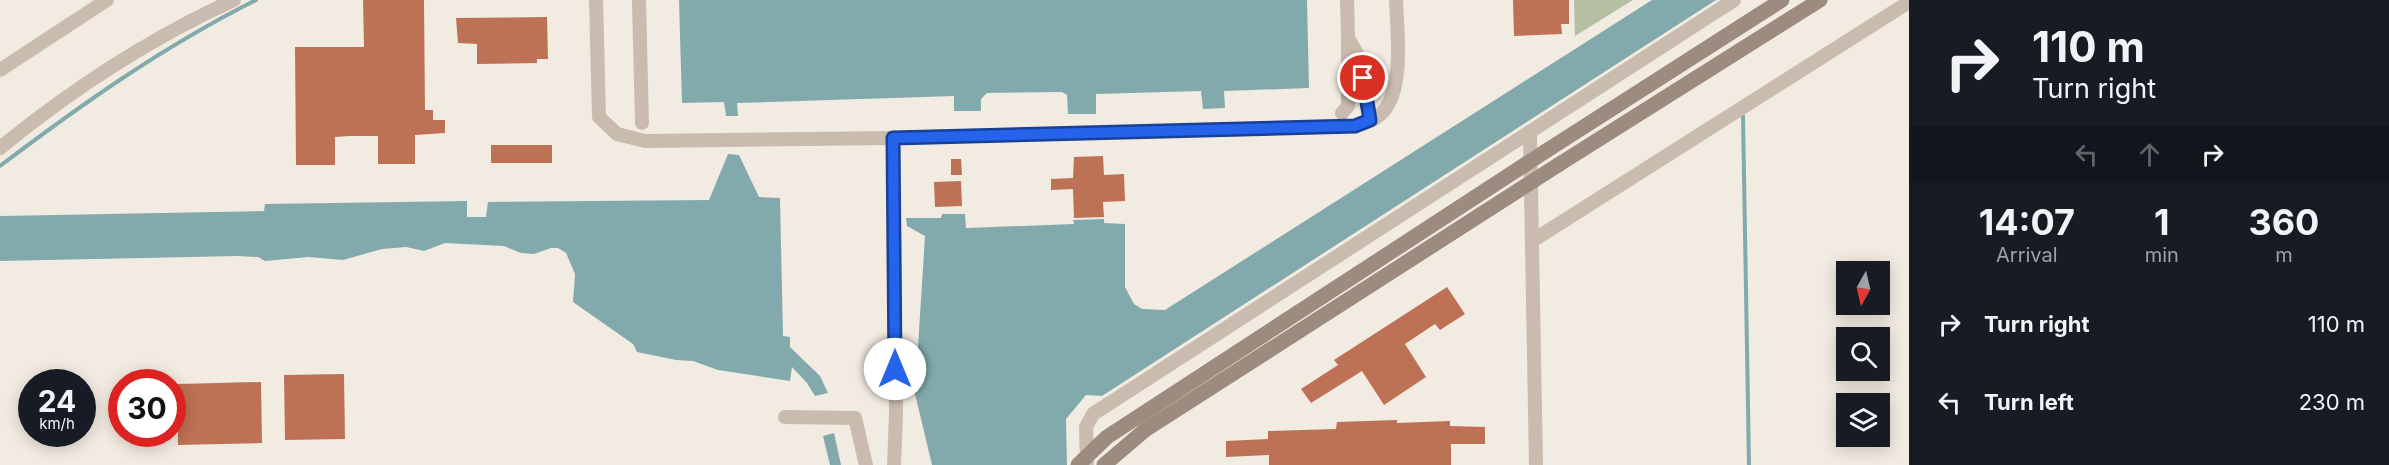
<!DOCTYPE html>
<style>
body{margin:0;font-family:Inter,sans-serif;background:#242831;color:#f1f3f6;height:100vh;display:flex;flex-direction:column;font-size:22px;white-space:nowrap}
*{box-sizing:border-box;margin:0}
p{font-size:20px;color:#9ea1a6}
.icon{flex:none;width:33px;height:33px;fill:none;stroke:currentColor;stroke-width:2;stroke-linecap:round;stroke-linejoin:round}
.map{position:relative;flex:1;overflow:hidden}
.details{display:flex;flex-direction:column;background:#171b24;width:480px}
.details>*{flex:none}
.hud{background:#171b24;color:#f1f3f6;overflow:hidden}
.needle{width:39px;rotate:188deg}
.controls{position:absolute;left:1836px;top:261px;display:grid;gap:12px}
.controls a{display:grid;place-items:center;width:54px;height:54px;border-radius:0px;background:#171b24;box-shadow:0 3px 15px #0003;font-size:30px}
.speed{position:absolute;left:18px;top:369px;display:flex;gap:12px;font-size:30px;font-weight:700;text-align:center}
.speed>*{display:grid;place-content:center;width:78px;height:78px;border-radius:50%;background:#171b24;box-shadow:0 3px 15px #0003;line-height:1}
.speed small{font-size:15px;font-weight:400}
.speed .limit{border:9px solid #d22;background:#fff;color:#111}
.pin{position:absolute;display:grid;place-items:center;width:51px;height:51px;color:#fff;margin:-26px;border:3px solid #fff;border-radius:50%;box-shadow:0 2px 6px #0007}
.me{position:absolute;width:66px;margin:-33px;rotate:0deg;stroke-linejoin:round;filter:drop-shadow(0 0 4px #0008)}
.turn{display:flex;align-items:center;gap:21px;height:126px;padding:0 24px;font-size:27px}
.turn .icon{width:78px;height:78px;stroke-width:2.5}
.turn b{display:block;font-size:42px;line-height:51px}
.lanes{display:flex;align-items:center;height:57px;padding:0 24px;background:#0003;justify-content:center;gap:30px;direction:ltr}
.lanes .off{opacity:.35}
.eta{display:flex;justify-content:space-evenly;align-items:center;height:102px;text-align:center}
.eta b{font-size:36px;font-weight:700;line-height:42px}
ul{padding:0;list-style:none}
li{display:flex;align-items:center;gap:18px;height:78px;padding:0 24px}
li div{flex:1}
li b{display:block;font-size:22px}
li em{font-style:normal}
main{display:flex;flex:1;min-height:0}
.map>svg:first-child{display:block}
</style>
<main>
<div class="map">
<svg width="1909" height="465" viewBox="0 0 1909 465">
<rect width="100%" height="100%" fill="#f2ebe1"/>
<path fill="#b5c0a2" d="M1574 0H1633L1575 36Z"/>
<g fill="#82aaad">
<path d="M679 0H1307L1309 88 1224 91 1225 108 1203 109 1201 91 1096 94V114H1068L1067 95 1062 92 987 93 981 99V111H954V96L737 103 738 116H726L724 102 682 103Z"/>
<path d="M1652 0H1716L1102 396 1086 395 1066 419 1067 465H932L915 394 925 236 907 226 906 218H941L942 214H965L966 228 1074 224 1073 220 1104 219V223L1125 224V287L1134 304 1142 309 1165 310Z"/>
<path d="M728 154 739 155 759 197 780 198 783 336 790 337V347L820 376 828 393 815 396 807 383 792 367 790 381 718 370 693 361 676 360 637 352 633 344 573 302 575 274 566 253 558 248H551L534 254 521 253 504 246 445 243 424 251 406 247 382 249 343 260 308 257 265 261 258 257 238 256 0 261V216L264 211 265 204 467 201V217H486L488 202 709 200Z"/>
<path d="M834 433 841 465H830L823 436Z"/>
</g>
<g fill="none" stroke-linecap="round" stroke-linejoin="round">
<g stroke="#82aaad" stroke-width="4">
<path d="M1743 116 1749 465"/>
<path d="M0 166C82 104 164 46 256 0"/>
</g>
</g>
<g fill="#bd7155">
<path d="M363 0H424L425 110H433V120H445V133L415 135V164H378V136H349L335 137V165H296L295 47H364Z"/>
<path d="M1513 0H1569V24H1561L1562 34 1514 36Z"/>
<path d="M547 17 548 59H537V63L477 64V44L458 43 456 18Z"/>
<rect x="491" y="145" width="61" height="18"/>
<path d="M1103 156 1104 175 1124 174 1125 201 1103 202 1104 217 1074 218 1073 189 1051 190V179L1073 178 1074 157Z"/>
<path d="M951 159H961L962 175H951Z"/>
<path d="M961 181 962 206 935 207 934 182Z"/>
<path d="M1447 287 1465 314 1440 330 1435 324 1405 344 1426 377 1384 405 1362 371 1311 403 1301 389 1338 365 1334 360Z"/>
<path d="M344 374 345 439 285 440 284 375Z"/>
<path d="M261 382 262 443 178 445 177 384Z"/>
<path d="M1397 420V423L1450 421V426L1485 427V444H1451V465H1269V455L1226 457V441L1268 439V431L1336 429 1337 422Z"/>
</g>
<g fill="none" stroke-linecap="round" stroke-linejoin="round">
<g stroke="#c9bbae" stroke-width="14">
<path d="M596 0 599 117 617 134 645 141 893 138 1355 126C1362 124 1371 122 1377 117 1406 98 1397 30 1396 0"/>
<path d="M639 0 642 123"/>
<path d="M1347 0 1348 38 1359 57 1370 120"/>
<path d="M0 70 107 0"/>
<path d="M1342 113 1348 106V40"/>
<path d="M1530 134 1536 465"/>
<path d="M893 138 896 415 894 465"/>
<path d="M0 148C71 90 151 38 234 0"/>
<path d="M1532 241 1909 2"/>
<path d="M785 417 855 418 866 465"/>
<path d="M1087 463 1086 427 1093 414 1734 0"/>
</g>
<g stroke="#9d8b7f" stroke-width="15">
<path d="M1546 151 1782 0"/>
<path d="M1558 165 1820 0"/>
</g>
<g stroke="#9d8b7f" stroke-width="15">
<path d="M1078 465 1107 437 1546 151"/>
<path d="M1104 465 1145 430 1558 165"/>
</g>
</g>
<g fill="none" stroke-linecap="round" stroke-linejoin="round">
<defs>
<path id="route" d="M895 369 893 138 1355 126 1370 120 1363 78"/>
</defs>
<use href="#route" stroke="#184099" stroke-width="15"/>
<use href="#route" stroke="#2563eb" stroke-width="10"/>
</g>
</svg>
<div class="controls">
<a><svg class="needle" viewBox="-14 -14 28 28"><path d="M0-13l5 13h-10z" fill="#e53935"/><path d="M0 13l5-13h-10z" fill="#9ea1a6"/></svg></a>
<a><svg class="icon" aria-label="search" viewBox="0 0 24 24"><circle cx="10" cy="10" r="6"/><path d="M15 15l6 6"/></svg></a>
<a><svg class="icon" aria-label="layers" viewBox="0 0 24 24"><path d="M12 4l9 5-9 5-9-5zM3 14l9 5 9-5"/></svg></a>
</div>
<div class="speed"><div>24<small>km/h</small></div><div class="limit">30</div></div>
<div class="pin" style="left:1363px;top:78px;background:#d93025"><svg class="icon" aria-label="arrive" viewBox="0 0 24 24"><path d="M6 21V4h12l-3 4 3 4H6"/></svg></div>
<svg class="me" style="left:895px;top:369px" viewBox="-20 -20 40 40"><circle r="19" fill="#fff"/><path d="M0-13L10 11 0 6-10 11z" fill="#2563eb"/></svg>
</div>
<section class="details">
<div class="hud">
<div class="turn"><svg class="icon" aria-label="right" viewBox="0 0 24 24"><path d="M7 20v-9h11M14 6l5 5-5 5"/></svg><div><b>110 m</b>Turn right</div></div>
<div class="lanes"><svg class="icon off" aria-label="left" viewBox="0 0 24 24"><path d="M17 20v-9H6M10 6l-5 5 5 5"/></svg><svg class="icon off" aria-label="ahead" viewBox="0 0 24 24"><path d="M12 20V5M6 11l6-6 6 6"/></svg><svg class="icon" aria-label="right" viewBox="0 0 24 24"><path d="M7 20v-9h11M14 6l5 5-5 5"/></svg></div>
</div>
<div class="eta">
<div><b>14:07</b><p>Arrival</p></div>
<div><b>1</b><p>min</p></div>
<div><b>360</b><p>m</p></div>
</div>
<ul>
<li><svg class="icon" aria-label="right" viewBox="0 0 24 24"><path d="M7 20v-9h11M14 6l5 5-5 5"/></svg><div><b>Turn right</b></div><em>110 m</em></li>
<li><svg class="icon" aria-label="left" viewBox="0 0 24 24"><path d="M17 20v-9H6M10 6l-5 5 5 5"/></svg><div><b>Turn left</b></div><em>230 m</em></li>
</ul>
</section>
</main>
